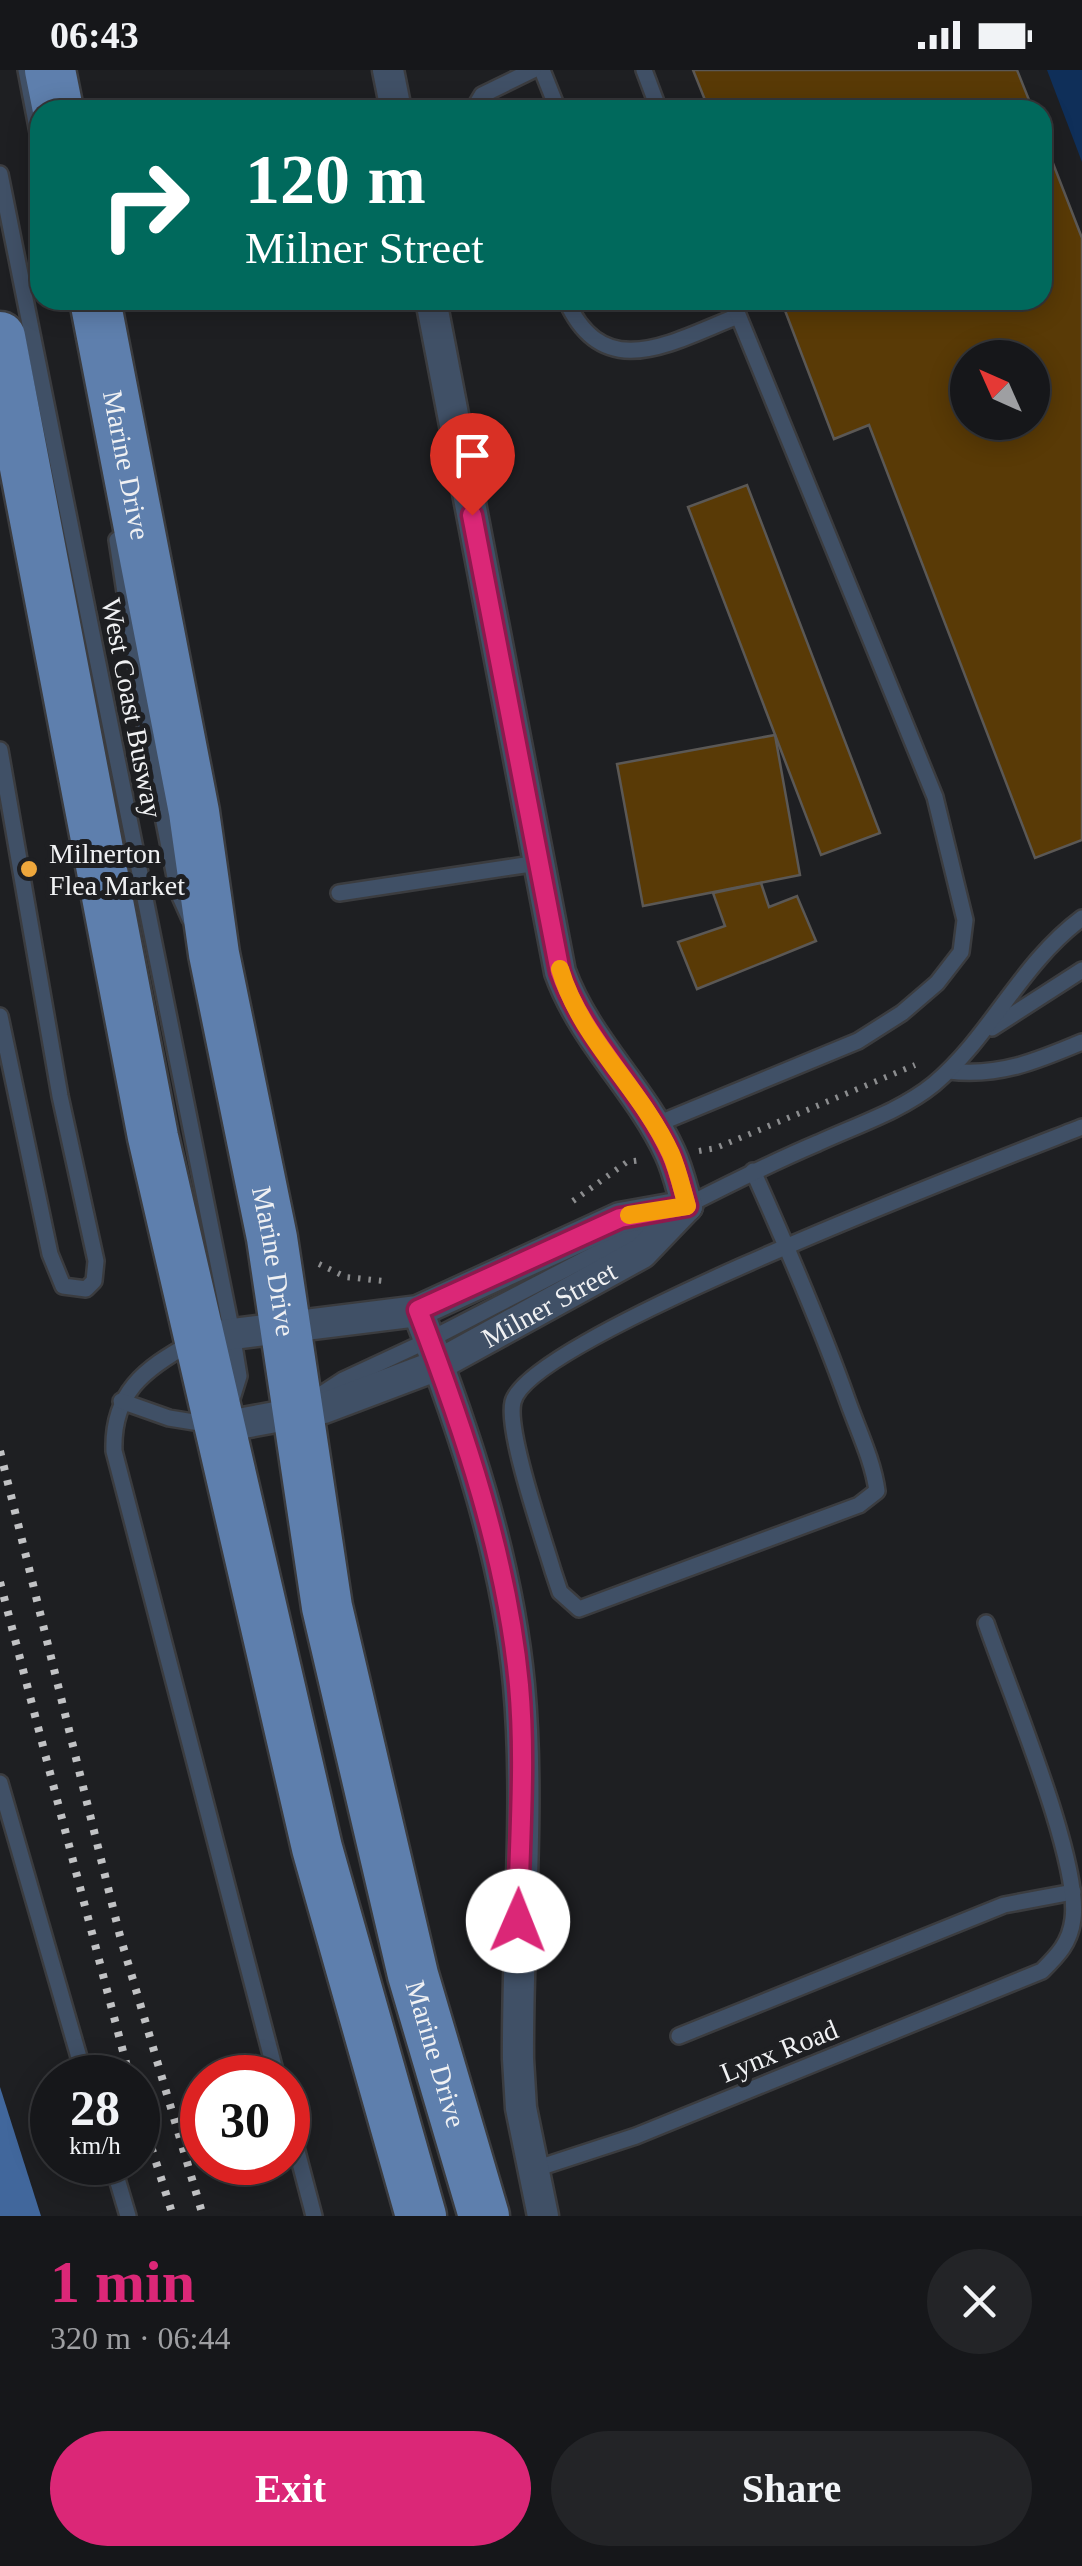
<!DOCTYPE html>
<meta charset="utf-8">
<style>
body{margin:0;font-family:Georgia,serif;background:#232427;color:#f1f3f6;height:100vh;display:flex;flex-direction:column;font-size:38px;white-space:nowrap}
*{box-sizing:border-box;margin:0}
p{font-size:32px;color:#9e9fa2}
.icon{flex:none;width:55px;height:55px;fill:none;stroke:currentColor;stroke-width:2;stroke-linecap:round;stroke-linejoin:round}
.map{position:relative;height:2146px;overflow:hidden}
.panel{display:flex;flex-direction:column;background:#16171a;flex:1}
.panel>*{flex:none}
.top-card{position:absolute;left:30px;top:30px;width:1022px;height:210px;border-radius:30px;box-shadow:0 5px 25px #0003,0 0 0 2px #353639;background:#00695c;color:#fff;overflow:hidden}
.needle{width:65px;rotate:315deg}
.tools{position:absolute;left:950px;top:270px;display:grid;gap:20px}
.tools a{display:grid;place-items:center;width:100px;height:100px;border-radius:50%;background:#16171a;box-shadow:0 5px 25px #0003,0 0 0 2px #353639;font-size:50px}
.speed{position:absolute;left:30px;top:1985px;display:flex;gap:20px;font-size:50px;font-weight:700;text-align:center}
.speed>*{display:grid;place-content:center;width:130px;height:130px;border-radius:50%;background:#16171a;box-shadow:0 5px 25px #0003,0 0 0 2px #353639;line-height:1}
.speed small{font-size:25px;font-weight:400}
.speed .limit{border:15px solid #d22;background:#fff;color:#111}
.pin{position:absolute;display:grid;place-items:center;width:85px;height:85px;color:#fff;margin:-102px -42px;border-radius:50% 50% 50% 0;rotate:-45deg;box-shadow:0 0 10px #0007}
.pin .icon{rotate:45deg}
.me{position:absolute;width:110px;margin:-55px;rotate:1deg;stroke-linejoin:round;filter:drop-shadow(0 0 8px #0008)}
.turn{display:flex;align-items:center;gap:35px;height:210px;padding:0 50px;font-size:45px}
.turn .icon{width:130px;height:130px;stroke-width:2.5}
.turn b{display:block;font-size:70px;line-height:85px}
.round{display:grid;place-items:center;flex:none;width:105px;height:105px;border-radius:52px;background:#232427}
.head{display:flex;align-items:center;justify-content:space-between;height:170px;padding:0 50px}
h1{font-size:60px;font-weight:700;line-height:75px;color:#db2777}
.button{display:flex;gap:20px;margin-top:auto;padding:20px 50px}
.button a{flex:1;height:115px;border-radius:60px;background:#db2777;color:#fff;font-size:40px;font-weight:700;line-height:115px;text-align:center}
.button a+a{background:#232427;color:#f1f3f6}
.status{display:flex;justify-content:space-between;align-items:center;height:70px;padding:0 50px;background:#16171a;direction:ltr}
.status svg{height:28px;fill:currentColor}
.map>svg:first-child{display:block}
</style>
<div class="status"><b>06:43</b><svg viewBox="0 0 49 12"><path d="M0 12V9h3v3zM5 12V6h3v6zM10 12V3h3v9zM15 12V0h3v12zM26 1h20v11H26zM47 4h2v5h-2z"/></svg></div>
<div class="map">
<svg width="1082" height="2146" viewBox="0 0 1082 2146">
<rect width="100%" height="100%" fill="#1e1f22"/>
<path fill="#0f2f59" d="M1047 0H1082V92Z"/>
<path fill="#41679c" d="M0 2017 41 2146H0Z"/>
<g fill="#593a06" stroke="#5b5855" stroke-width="2.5" fill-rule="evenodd">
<path d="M693 0H1017L1033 40H709Z"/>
<path d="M1042 65 1082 168V770L1035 788 869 355 834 369 781 230H1042ZM968 288H1032V352H968Z"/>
<path d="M747 415 880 763 821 785 688 437Z"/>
<path d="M775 665 800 805 643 836 617 694Z"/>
<path d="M761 813 769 837 797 826 816 871 697 919 678 872 725 856 713 823Z"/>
</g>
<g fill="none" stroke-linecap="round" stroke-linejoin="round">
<defs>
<g id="lane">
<path d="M26 0 40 73"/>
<path d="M542 0 558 40"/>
<path d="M644 0 659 40"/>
<path d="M473 40 482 25 533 0"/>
<path d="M0 104 232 1263 239 1306 230 1335"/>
<path d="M566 230C604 316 673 271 738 246"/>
<path d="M117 470 147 666 178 822 190 849"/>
<path d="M0 680 60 1026 96 1191 94 1211 86 1219 63 1216 50 1184 0 946"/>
<path d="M339 823 538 793"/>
<path d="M992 958 1082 900"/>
<path d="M949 1001C999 1007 1037 991 1082 972"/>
<path d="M655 1055 858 971 902 943 937 913 961 882 965 850 935 727 732 230"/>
<path d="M753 1101C787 1177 820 1253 848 1332 858 1360 873 1391 877 1421L859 1435 579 1539 560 1522 553 1501C543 1467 506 1361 513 1332 528 1268 1001 1089 1082 1057"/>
<path d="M686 1136C729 1114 773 1092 818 1073 857 1055 901 1041 934 1014 992 965 1020 894 1082 848"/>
<path d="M191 1273C144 1299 112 1323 114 1381L277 2008"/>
<path d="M121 1331 169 1348 212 1355"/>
<path d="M305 1335 343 1310 429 1270 657 1152"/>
<path d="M0 1713 85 2008"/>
<path d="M679 1966 1004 1835 1073 1822"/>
<path d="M288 2047 314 2146"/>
<path d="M112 2092 128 2146"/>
<path d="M532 2100 636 2066 1042 1901C1058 1885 1070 1873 1073 1849 1081 1790 1008 1618 986 1553"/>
</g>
<g id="street">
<path d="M388 0 396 40"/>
<path d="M431 230 560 902C585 971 640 1018 670 1083 678 1100 682 1119 687 1136"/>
<path d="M418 1241C464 1360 507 1487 519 1615 530 1737 517 1866 518 1989L521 2038 543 2146"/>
<path d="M201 1268 418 1241 620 1148 687 1136"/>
<path id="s1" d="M222 1357 324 1338 438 1295 642 1183 687 1136"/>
</g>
<g id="primary">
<path d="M50 0 58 40"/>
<path id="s2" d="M95 230 194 742 214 884 272 1168 327 1537 413 1905 484 2146"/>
<path d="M0 267 153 1067 317 1778 421 2146"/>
</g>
</defs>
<use href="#lane" stroke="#3b3c3f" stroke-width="20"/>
<use href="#street" stroke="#3b3c3f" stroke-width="35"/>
<use href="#primary" stroke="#3b3c3f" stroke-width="55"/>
<g stroke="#8c8d8f" stroke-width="6" stroke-dasharray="2.5 8" stroke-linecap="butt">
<path d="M699 1081 716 1078 915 995"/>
<path d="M573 1131 627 1092 642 1090"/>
<path d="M319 1194 346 1207 383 1211"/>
</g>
<use href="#lane" stroke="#405066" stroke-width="15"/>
<use href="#street" stroke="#405066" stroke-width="30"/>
<use href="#primary" stroke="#5e7fad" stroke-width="50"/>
<g stroke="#c1c2c4" stroke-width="8" stroke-dasharray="5 10" stroke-linecap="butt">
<path d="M0 1381 120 1866 203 2146"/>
<path d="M0 1512 130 2008"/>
<path d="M138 2035 173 2146"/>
</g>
</g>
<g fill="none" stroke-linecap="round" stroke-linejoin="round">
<defs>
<path id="route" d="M472 445 560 902C585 971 640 1018 670 1083 678 1100 682 1119 687 1136L620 1148 418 1240C464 1360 507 1487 519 1615 526 1693 519 1773 518 1851"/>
</defs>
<use href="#route" stroke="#8e194d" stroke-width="25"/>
<use href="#route" stroke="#db2777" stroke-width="18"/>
<path stroke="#f59e0b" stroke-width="18" d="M560 899C581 970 640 1017 671 1084 678 1100 682 1119 687 1136L629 1145"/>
</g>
<circle fill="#eea73c" stroke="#1e1f22" stroke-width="4" cx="29" cy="799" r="10"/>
<g text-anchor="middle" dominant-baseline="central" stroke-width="10" stroke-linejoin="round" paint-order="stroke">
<g font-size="28" fill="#f0f1f3" stroke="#1e1f22">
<text stroke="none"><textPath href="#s2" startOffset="168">Marine Drive</textPath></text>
<text transform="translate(132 638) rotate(79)">West Coast Busway</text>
<text stroke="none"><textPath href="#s2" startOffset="978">Marine Drive</textPath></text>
<text stroke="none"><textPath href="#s1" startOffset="352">Milner Street</textPath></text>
<text transform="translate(779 1981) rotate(-22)">Lynx Road</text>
<text stroke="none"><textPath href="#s2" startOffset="1788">Marine Drive</textPath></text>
</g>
<g font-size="28" fill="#f0f1f3" stroke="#1e1f22" text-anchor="start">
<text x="49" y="783">Milnerton<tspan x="49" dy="32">Flea Market</tspan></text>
</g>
</g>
</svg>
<div class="tools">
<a><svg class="needle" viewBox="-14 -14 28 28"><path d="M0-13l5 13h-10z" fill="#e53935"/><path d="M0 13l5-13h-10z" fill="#9e9fa2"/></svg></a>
</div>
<div class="speed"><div>28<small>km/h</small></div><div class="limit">30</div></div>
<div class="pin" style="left:472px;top:445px;background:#d93025"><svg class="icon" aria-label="arrive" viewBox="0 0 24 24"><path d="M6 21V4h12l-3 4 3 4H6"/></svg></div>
<svg class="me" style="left:518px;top:1851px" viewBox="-20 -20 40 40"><circle r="19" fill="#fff"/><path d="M0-13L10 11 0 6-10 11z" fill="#db2777"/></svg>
<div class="top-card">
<div class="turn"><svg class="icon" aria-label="right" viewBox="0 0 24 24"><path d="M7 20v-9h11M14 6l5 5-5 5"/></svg><div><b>120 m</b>Milner Street</div></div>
</div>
</div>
<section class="panel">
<div class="head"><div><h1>1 min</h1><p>320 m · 06:44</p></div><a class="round"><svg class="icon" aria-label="close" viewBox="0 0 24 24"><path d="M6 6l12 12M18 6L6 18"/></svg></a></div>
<div class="button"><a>Exit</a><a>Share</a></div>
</section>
